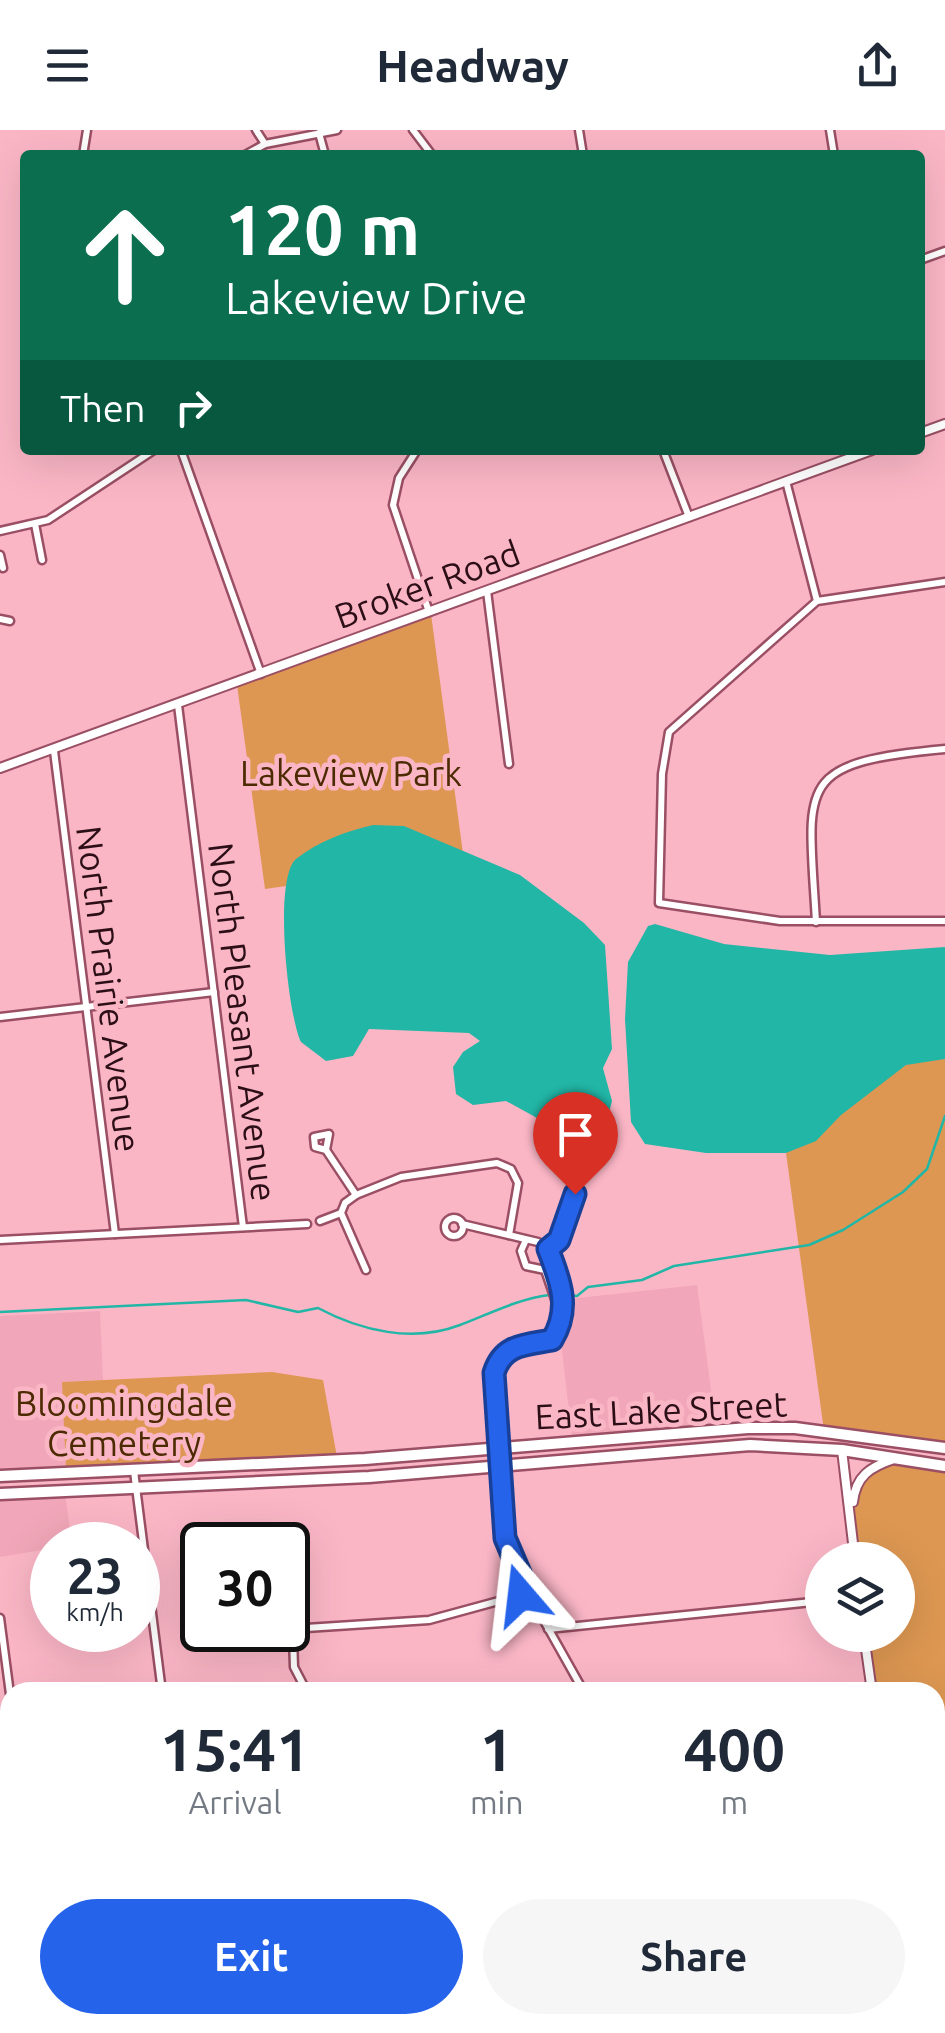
<!DOCTYPE html>
<style>
body{margin:0;font-family:Ubuntu,sans-serif;background:#f6f6f7;color:#1f2937;height:100vh;display:flex;flex-direction:column;font-size:38px;white-space:nowrap}
*{box-sizing:border-box;margin:0}
p{font-size:32px;color:#747a83}
.icon{flex:none;width:55px;height:55px;fill:none;stroke:currentColor;stroke-width:2;stroke-linecap:round;stroke-linejoin:round}
.map{position:relative;flex:1;overflow:hidden}
.sheet{position:absolute;left:0px;top:1552px;width:945px;height:352px;display:flex;flex-direction:column;background:#fff;border-radius:30px 30px 0 0;box-shadow:0 10px 40px #0002}
.sheet>*{flex:none}
.guide{position:absolute;left:20px;top:20px;width:905px;height:305px;border-radius:10px;box-shadow:0 10px 40px #0002;background:#0b6e4f;color:#fff;overflow:hidden}
.fabs{position:absolute;left:805px;top:1412px;display:grid;gap:20px}
.fabs a{display:grid;place-items:center;width:110px;height:110px;border-radius:50%;background:#fff;box-shadow:0 10px 40px #0002;font-size:50px}
.speed{position:absolute;left:30px;top:1392px;display:flex;gap:20px;font-size:50px;font-weight:700;text-align:center}
.speed>*{display:grid;place-content:center;width:130px;height:130px;border-radius:50%;background:#fff;box-shadow:0 10px 40px #0002;line-height:1}
.speed small{font-size:25px;font-weight:400}
.speed .limit{border:5px solid #111;border-radius:15px;background:#fff;color:#111}
.pin{position:absolute;display:grid;place-items:center;width:85px;height:85px;color:#fff;margin:-102px -42px;border-radius:50% 50% 50% 0;rotate:-45deg;box-shadow:0 0 10px #0007}
.pin .icon{rotate:45deg}
.me{position:absolute;width:110px;margin:-55px;rotate:343deg;stroke-linejoin:round;filter:drop-shadow(0 0 8px #0008)}
.turn{display:flex;align-items:center;gap:35px;height:210px;padding:0 40px;font-size:45px}
.turn .icon{width:130px;height:130px;stroke-width:2.5}
.turn b{display:block;font-size:70px;line-height:85px}
.then{display:flex;align-items:center;height:95px;padding:0 40px;background:#0003;gap:20px;font-size:38px}
.eta{display:flex;justify-content:space-evenly;align-items:center;height:170px;text-align:center}
.eta b{font-size:60px;font-weight:700;line-height:70px}
.primary-button{display:flex;gap:20px;margin-top:auto;padding:20px 40px}
.primary-button a{flex:1;height:115px;border-radius:60px;background:#2563eb;color:#fff;font-size:40px;font-weight:700;line-height:115px;text-align:center}
.primary-button a+a{background:#f6f6f7;color:#1f2937}
header{display:flex;justify-content:space-between;align-items:center;height:130px;padding:0 40px;background:#fff;font-size:45px;font-weight:700}
.map>svg:first-child{display:block}
</style>
<header><svg class="icon" aria-label="menu" viewBox="0 0 24 24"><path d="M4 6h16M4 12h16M4 18h16"/></svg>Headway<svg class="icon" aria-label="share" viewBox="0 0 24 24"><path d="M12 15V3M7 8l5-5 5 5M5 13v7h14v-7"/></svg></header>
<div class="map">
<svg width="945" height="1903" viewBox="0 0 945 1903">
<rect width="100%" height="100%" fill="#fbb6c6"/>
<g fill="#f1a7b9">
<path d="M697 1155 716 1297 572 1307 558 1187 550 1171Z"/>
<path d="M100 1181 103 1250 63 1252 66 1341 0 1343V1186Z"/>
<path d="M65 1363 72 1415 0 1427V1366Z"/>
</g>
<g fill="#dd9752">
<path d="M431 484 464 731 265 759 237 555Z"/>
<path d="M945 909V1317L824 1301 786 1023 850 972Z"/>
<path d="M272 1242 323 1250 337 1327 66 1341 62 1252Z"/>
<path d="M897 1332 945 1339V1903H920L919 1895H935V1562H875L867 1505H898V1430H859C855 1384 843 1348 897 1332Z"/>
</g>
<g fill="#22b6a6">
<path d="M373 695 404 696 520 745 584 793 605 815 612 919 603 938 612 971 602 1009 577 1010 506 971 473 975 456 964 453 937 463 922 480 911 469 903 369 899 353 926 326 931 301 912C288 886 273 749 296 729 319 711 344 702 373 695Z"/>
<path d="M655 794 724 814 830 825 945 817V929L906 935 841 985 816 1011 786 1023H706L645 1014 631 992 625 889 628 832 648 796Z"/>
</g>
<g fill="none" stroke-linecap="round" stroke-linejoin="round">
<g stroke="#22b6a6" stroke-width="2.5">
<path d="M567 1165 577 1166 588 1157 642 1150 674 1136 809 1115 843 1100 903 1062 927 1039 945 986"/>
<path d="M0 1182 246 1170 298 1182 318 1178C361 1201 413 1213 460 1195 489 1184 518 1169 549 1165"/>
</g>
<defs>
<g id="minor">
<path d="M256 0 265 14"/>
<path d="M413 0 432 25"/>
<path d="M579 0 583 25"/>
<path d="M830 0 834 25"/>
<path d="M319 3 325 25"/>
<path d="M83 25 87 0"/>
<path d="M245 25 265 14 337 0"/>
<path d="M920 130 945 121"/>
<path d="M181 320 261 544"/>
<path d="M417 320 399 348 393 375 429 482"/>
<path d="M663 320 689 387"/>
<path d="M786 351 817 471"/>
<path d="M35 394 42 430"/>
<path d="M0 401 48 390 154 320"/>
<path d="M0 425 3 438"/>
<path d="M945 452 817 471 669 602 662 644 659 773 780 791H945"/>
<path d="M487 461 509 634"/>
<path d="M0 489 10 491"/>
<path d="M178 575 243 1097"/>
<path d="M54 621 115 1104"/>
<path d="M816 792C808 653 793 633 945 619"/>
<path d="M0 887 214 862"/>
<path d="M326 1020 329 1004 314 1007 315 1017 326 1020 356 1065 401 1047 497 1033 511 1039 518 1053 509 1105"/>
<path d="M356 1065 345 1073 341 1083 366 1140"/>
<circle cx="454" cy="1097" r="9"/>
<path d="M320 1091 341 1083"/>
<path d="M462 1094 538 1112C569 1132 568 1182 552 1210L510 1218 499 1226 494 1243 498 1348 512 1434 584 1562"/>
<path d="M0 1110 307 1094"/>
<path d="M525 1112 521 1121 526 1136 545 1140 560 1184"/>
<path d="M548 1119 565 1097 585 1031"/>
<path d="M134 1341 162 1562"/>
<path d="M0 1488 10 1564"/>
<path d="M548 1499 822 1471"/>
<path d="M293 1507 306 1498 429 1490 528 1463"/>
<path d="M293 1507 294 1537 307 1562"/>
<path d="M0 1728 10 1726"/>
<path d="M55 1895 56 1903"/>
<path d="M205 1895 206 1903"/>
<path d="M348 1895 351 1903"/>
<path d="M593 1895 595 1903"/>
<path d="M455 1903 497 1895"/>
</g>
<g id="tertiary">
<path d="M920 303 945 294"/>
<path d="M0 638 872 320"/>
<path d="M842 1320 855 1430"/>
<path d="M853 1372C856 1346 870 1337 894 1329"/>
<path d="M864 1505 872 1562"/>
<path d="M914 1895 915 1903"/>
</g>
<g id="primary">
<path d="M0 1346 365 1329 748 1298H795L945 1318"/>
<path d="M0 1364 369 1347 750 1315 842 1320 945 1336"/>
</g>
</defs>
<use href="#minor" stroke="#9a4f64" stroke-width="11"/>
<use href="#tertiary" stroke="#9a4f64" stroke-width="12"/>
<use href="#primary" stroke="#9a4f64" stroke-width="15"/>
<use href="#minor" stroke="#fff" stroke-width="6"/>
<use href="#tertiary" stroke="#fff" stroke-width="8"/>
<use href="#primary" stroke="#fff" stroke-width="10"/>
</g>
<g fill="none" stroke-linecap="round" stroke-linejoin="round">
<defs>
<path id="route" d="M521 1465 528 1462 505 1408 494 1243C503 1214 525 1215 552 1210 571 1179 561 1152 548 1119L559 1110 575 1064"/>
</defs>
<use href="#route" stroke="#184099" stroke-width="25"/>
<use href="#route" stroke="#2563eb" stroke-width="18"/>
</g>
<g text-anchor="middle" dominant-baseline="central" stroke-width="9" stroke-linejoin="round" paint-order="stroke">
<g font-size="35" fill="#2c0e17" stroke="#fbb6c6">
<text transform="translate(427 454) rotate(-20)">Broker Road</text>
<text transform="translate(109 859) rotate(83)">North Prairie Avenue</text>
<text transform="translate(243 892) rotate(83)">North Pleasant Avenue</text>
<text transform="translate(661 1280) rotate(-3)">East Lake Street</text>
</g>
<g font-size="35" fill="#4c2a02" stroke="#fbb6c6">
<text x="351" y="643">Lakeview Park</text>
<text x="124" y="1273">Bloomingdale<tspan x="124" dy="40">Cemetery</tspan></text>
</g>
</g>
</svg>
<div class="fabs">
<a><svg class="icon" aria-label="layers" viewBox="0 0 24 24"><path d="M12 4l9 5-9 5-9-5zM3 14l9 5 9-5"/></svg></a>
</div>
<div class="speed"><div>23<small>km/h</small></div><div class="limit">30</div></div>
<div class="pin" style="left:575px;top:1064px;background:#d93025"><svg class="icon" aria-label="arrive" viewBox="0 0 24 24"><path d="M6 21V4h12l-3 4 3 4H6"/></svg></div>
<svg class="me" style="left:521px;top:1465px" viewBox="-20 -20 40 40"><path d="M0-17L14 15 0 8-14 15z" fill="#2563eb" stroke="#fff" stroke-width="4"/></svg>
<div class="guide">
<div class="turn"><svg class="icon" aria-label="ahead" viewBox="0 0 24 24"><path d="M12 20V5M6 11l6-6 6 6"/></svg><div><b>120 m</b>Lakeview Drive</div></div>
<div class="then">Then<svg class="icon" aria-label="right" viewBox="0 0 24 24"><path d="M7 20v-9h11M14 6l5 5-5 5"/></svg></div>
</div>
<section class="sheet">
<div class="eta">
<div><b>15:41</b><p>Arrival</p></div>
<div><b>1</b><p>min</p></div>
<div><b>400</b><p>m</p></div>
</div>
<div class="primary-button"><a>Exit</a><a>Share</a></div>
</section>
</div>
